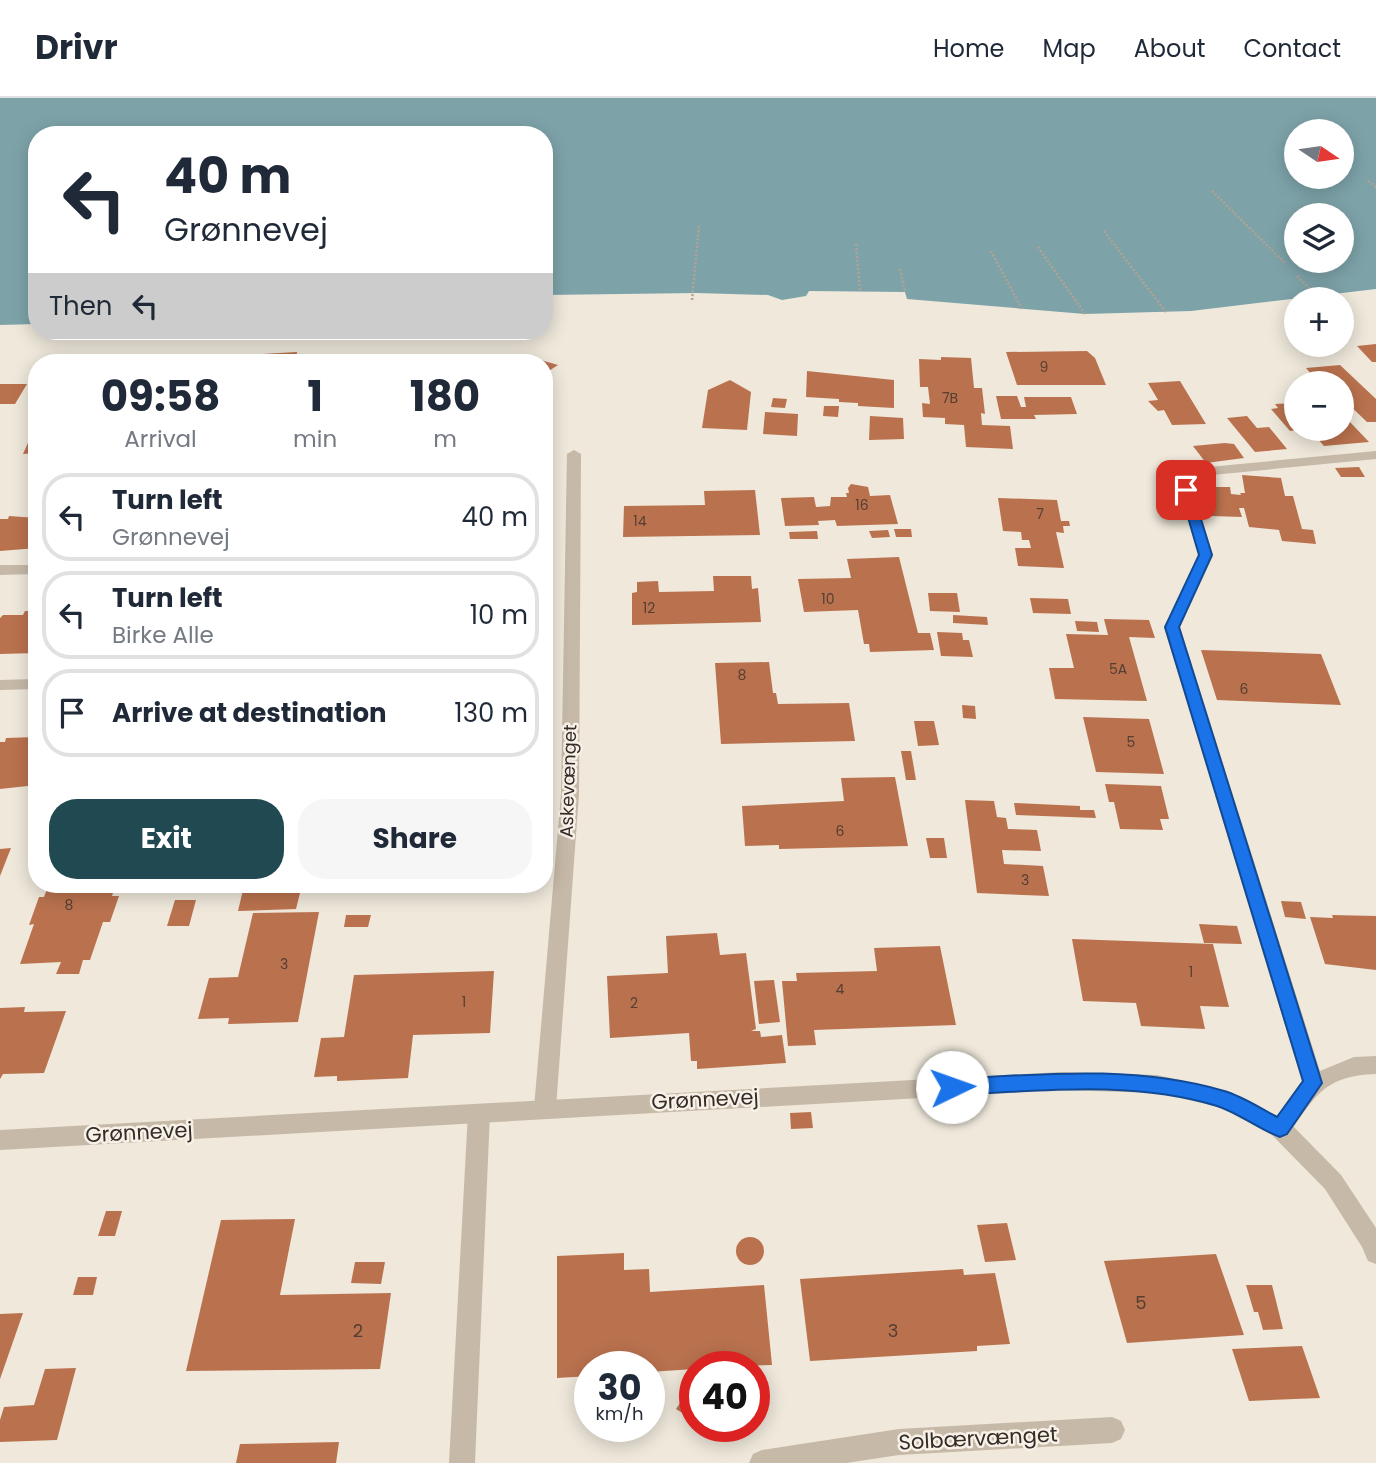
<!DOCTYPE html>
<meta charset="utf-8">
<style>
body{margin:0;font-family:Poppins,sans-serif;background:#f6f6f7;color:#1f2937;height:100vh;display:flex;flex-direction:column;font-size:26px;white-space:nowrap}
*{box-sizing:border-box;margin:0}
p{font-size:23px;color:#747a83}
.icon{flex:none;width:38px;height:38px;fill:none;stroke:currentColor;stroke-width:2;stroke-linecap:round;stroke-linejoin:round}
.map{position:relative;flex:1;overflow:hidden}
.sheet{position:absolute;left:28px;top:256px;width:525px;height:539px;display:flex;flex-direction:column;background:#fff;border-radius:28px;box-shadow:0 4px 18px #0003}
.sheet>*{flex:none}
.guide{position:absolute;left:28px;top:28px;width:525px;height:214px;border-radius:28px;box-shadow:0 4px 18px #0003;background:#fff;color:#1f2937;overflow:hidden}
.needle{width:46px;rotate:103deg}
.controls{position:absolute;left:1284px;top:21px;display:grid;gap:14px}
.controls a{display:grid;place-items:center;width:70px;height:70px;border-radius:50%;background:#fff;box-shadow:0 4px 18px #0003;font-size:35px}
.speed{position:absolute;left:574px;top:1253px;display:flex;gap:14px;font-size:35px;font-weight:700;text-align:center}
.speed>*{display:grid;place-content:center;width:91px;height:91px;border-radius:50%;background:#fff;box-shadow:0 4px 18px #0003;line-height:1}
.speed small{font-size:18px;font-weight:400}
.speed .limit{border:10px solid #d22;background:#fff;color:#111}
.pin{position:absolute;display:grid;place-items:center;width:60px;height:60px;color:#fff;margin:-30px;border-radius:14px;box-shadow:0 4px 10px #0006}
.me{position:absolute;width:77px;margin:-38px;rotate:87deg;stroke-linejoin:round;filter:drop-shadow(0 0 5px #0008)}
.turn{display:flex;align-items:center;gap:24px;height:147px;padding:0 21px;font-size:32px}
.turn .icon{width:91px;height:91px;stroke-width:2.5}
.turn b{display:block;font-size:49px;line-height:60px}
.then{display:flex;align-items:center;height:66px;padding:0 21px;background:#0003;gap:14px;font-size:26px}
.eta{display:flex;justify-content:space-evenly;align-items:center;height:119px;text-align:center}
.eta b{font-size:42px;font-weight:700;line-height:49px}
.action{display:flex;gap:14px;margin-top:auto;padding:14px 21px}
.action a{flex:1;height:80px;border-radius:28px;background:#214951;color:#fff;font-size:28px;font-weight:700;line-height:80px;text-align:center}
.action a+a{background:#f6f6f7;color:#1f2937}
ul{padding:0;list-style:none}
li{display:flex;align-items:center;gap:21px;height:88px;margin:0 14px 10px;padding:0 7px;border:4px solid #e0e1e3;border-radius:28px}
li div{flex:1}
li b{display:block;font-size:26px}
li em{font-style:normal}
header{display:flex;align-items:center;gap:42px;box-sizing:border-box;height:98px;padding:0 35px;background:#fff;border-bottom:2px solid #e0e1e3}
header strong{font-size:33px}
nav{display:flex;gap:38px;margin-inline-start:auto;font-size:24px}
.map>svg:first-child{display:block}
</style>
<header>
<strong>Drivr</strong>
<nav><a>Home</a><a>Map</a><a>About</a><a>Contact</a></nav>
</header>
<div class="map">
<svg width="1376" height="1365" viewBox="0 0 1376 1365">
<rect width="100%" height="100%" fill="#efe8db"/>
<path fill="#7da3a9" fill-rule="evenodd" d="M0 0H1376V191L1191 213 1085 216 907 201 905 194 809 193 806 198 782 202 768 197 697 195 544 197V37H37V226L0 227ZM1297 33H1342V79H1297ZM1297 117H1342V163H1297Z"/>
<g fill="#ba724e">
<path d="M1376 246V264H1372L1357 248Z"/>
<path d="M1087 253 1095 260 1106 287H1017L1006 254Z"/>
<path d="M297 254 296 264H158V262Z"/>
<path d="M532 259 544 263 558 267 544 276V264H523Z"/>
<path d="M941 259 971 260 974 290H982L985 316 981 315 982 327 1010 328 1013 351 966 349 964 327 945 326V320L923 319 922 305 930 306 928 289H920L919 261 941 262Z"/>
<path d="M1340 267 1376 301V324H1367L1342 300V285H1319L1306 270Z"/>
<path d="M807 273 894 282V310L858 308V305L839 304V301L806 299Z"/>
<path d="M730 282 751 294 747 332 702 330 708 292Z"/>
<path d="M1180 283 1206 326 1172 327 1164 312 1158 313 1148 303 1158 302 1148 285Z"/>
<path d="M0 286H27L15 306H0Z"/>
<path d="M996 298H1017L1021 309H1026L1024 299H1071L1077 316 1034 317 1036 321H1001Z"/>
<path d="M773 300 787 301 785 310 771 309Z"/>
<path d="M1295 305 1297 332 1290 333 1271 311 1278 310 1275 306Z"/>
<path d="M824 308H839L838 319 823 318Z"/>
<path d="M765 314 798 316 797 338 763 336Z"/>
<path d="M870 318 903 320 904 341 869 342Z"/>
<path d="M1247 318 1257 330 1269 329 1287 351 1255 354 1227 320Z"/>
<path d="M1350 324 1369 344 1324 348 1309 331H1342V325Z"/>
<path d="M31 338H37V355L23 356Z"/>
<path d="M1225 345 1234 346 1244 360 1206 365 1193 348Z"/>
<path d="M1359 369 1365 379H1341L1335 370Z"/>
<path d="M1242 377 1281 380 1285 398H1293L1302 431 1313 432 1316 446 1282 443 1279 432 1249 429 1244 410H1239L1242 419 1211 418 1200 389H1230L1231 396 1241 397 1240 395H1245Z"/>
<path d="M851 386 868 389 870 398 890 397 898 426 837 428 835 422 818 423 819 427 785 428 781 400 814 399 816 409 830 408 831 399H847L846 395H849L848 390Z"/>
<path d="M755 392 760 437 623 439 624 408 705 407 704 393Z"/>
<path d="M998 400 1057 402 1061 423H1069L1070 428H1063L1064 435 1056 434 1064 470 1018 468 1015 450H1031L1029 442H1022L1021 434 1003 433Z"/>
<path d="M9 418 37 420V450L0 453V421H8Z"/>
<path d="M894 431H911L912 439H896Z"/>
<path d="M888 432 890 439 872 440 869 433Z"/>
<path d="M817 433 818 441H790L789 434Z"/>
<path d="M899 459 918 535H930L934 552 870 554 869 546H864L858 512 804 514 798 481 851 480 847 461Z"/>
<path d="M713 478H751L752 491 758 490 761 524 632 527V495L637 494V484L658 483 659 494 714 493Z"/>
<path d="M928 495H957L960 514 930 513Z"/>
<path d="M1030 500 1068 501 1071 516 1033 515Z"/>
<path d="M25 513H37V555L0 556V520L3 517H23Z"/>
<path d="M953 517 987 519 988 527 953 525Z"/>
<path d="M1104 521 1149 522 1155 540 1129 539 1147 603 1055 601 1049 570H1074L1066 536 1108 537Z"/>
<path d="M1075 523 1097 524 1099 534 1077 533Z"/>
<path d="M937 534 962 535 963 542H969L973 559 941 558Z"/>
<path d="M1201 552 1321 556 1341 607 1217 602Z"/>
<path d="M769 564 773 595H776L778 606 849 605 855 643 721 646 715 565Z"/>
<path d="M962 607 975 608 976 621 963 620Z"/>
<path d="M1083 619 1149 621 1164 676 1096 674Z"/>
<path d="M914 623H934L939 647 918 648Z"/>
<path d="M36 639 37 687 0 691V644H5L6 640Z"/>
<path d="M901 653H911L916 682H906Z"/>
<path d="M895 679 908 748 779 751V747L745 748 742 708 844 703 841 680Z"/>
<path d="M1105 686 1161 688 1169 721H1160L1163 732 1120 731 1114 704H1109Z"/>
<path d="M965 702 994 703 997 719 1006 720 1008 731 1037 732 1041 753 1002 752 1004 766 1043 768 1049 798 977 795Z"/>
<path d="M1014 705 1080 708V712H1094L1096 720 1016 717Z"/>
<path d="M926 740H944L947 760H930Z"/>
<path d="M11 750 0 778V751Z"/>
<path d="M49 786H116L112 798H119L110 824H103L90 862H83L79 876H56L61 864 20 866 34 826 29 827 39 799H44Z"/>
<path d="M170 786H212L210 793 168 795Z"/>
<path d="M301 791 296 811 238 813 243 792Z"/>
<path d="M175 802H196L189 828H167Z"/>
<path d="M1281 803 1301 804 1306 821 1285 819Z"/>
<path d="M319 814 298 924 228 926 229 920 198 921 209 880 238 879 253 815Z"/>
<path d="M346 817H371L368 829H344Z"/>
<path d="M1332 817 1376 818V872L1325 866 1310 819 1333 820Z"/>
<path d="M1199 826 1237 828 1242 846 1204 845Z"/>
<path d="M717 835 720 857 746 855 756 931 751 933H760L761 939 782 937 786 965 697 971V963H691L689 935 610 940 607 878 668 875 666 838Z"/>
<path d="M1072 841 1213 846 1229 909 1200 908 1205 931 1141 928 1136 905 1083 903Z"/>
<path d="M940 848 956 927 814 932 816 947 788 948 782 883H797L796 875 877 873 874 850Z"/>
<path d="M494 873 490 935 413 937 408 980 337 983V978L314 979 321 940 344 939 354 877Z"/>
<path d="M774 882 780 924 759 926 754 883Z"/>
<path d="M25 909 24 914 66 913 44 975 3 976 0 981V910Z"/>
<path d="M811 1014 813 1030 791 1031 790 1015Z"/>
<path d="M106 1113H122L115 1138H98Z"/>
<path d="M295 1121 280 1197 391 1195 380 1271 186 1273 221 1122Z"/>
<path d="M1007 1125 1016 1162 985 1164 977 1127Z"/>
<circle cx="750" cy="1153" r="14"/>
<path d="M624 1155V1172L649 1171 650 1194 764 1187 772 1267 695 1269V1271L649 1274V1269H590V1278L557 1280V1158Z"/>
<path d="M1216 1156 1244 1237 1127 1245 1104 1163Z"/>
<path d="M355 1164H385L381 1186 351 1185Z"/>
<path d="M963 1171 964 1177 995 1175 1010 1246 977 1248V1253L810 1263 800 1181Z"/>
<path d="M78 1179H97L93 1197H73Z"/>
<path d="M1246 1187H1272L1283 1231 1263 1232 1258 1214H1254Z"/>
<path d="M23 1215 0 1281V1216Z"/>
<path d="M1302 1248 1320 1300 1249 1303 1232 1251Z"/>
<path d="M76 1270 57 1342 0 1344V1322L4 1309 34 1307 45 1271Z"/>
<path d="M686 1296 695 1302V1323L676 1311Z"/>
<path d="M339 1344 336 1365H236L240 1346Z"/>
</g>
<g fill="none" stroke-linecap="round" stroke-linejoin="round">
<g stroke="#b1a393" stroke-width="2.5" stroke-dasharray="2 2" stroke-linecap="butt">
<path d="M1368 83 1376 89"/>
<path d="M1212 93 1285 165"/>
<path d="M1104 133 1166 214"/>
<path d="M856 146 860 193"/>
<path d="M1038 149 1085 216"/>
<path d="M991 153 1022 211"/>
<path d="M900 171 905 194"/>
<path d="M1297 178 1317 198"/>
<path d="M692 202 699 127"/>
</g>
<g fill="#c6b9a8" fill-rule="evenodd">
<path d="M574 352 581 356 579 696 556 1010 553 1017 545 1019 537 1017 534 1010 561 696 567 356Z"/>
<path d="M1376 353V361L1202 378 1193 392 1213 458 1180 529 1320 973 1354 959 1376 958V976C1323 978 1316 998 1288 1037L1280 1040 1272 1037 1269 1030 1302 983 1164 529 1199 458 1179 392 1193 371 1198 370Z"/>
<path d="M0 467H37V476L0 477Z"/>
<path d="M37 581V591L0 592V582Z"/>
<path d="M479 1006 487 1008 490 1015 475 1365H449L468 1015 471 1008Z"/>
<path d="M1112 1319 1121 1323 1125 1332 1121 1341 1112 1345 899 1357 846 1365H749L753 1356 762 1352 899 1331Z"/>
</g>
<path fill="#c6b9a8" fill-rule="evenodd" d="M1061 974 1157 977 1224 992 1288 1023 1341 1077 1376 1130V1166L1368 1163 1362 1149 1325 1091 1272 1037 1220 1009 1157 995 1061 992 0 1052V1032Z"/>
</g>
<path fill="#1a73e8" stroke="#114b97" stroke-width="2" d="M1186 388 1192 392 1212 457 1179 529 1322 985 1287 1036 1280 1039C1258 1031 1239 1015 1217 1008 1132 982 1040 993 952 997L945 995 942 989 945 983 952 981C1043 976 1135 967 1224 993 1242 998 1260 1010 1277 1019L1303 983 1165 529 1199 457 1180 392Z"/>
<g text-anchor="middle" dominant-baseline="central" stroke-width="5" stroke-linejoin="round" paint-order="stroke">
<g font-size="14" fill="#553e32">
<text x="1044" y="269">9</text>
<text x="950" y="300">7B</text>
<text x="862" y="407">16</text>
<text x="1040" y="416">7</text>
<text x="640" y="423">14</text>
<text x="828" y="501">10</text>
<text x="649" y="510">12</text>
<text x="1118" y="571">5A</text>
<text x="742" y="577">8</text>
<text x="1244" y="591">6</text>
<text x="1131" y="644">5</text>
<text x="840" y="733">6</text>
<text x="1025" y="782">3</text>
<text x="69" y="807">8</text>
<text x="284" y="866">3</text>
<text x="1191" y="874">1</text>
<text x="840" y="891">4</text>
<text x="464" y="904">1</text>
<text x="634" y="905">2</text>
</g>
<g font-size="18" fill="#332c28" stroke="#f7f1e7">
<text transform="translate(568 683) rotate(-88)">Askevænget</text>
</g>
<g font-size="18" fill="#553e32">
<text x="1141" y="1204">5</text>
<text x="358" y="1232">2</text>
<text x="893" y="1232">3</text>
</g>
<g font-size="21" fill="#332c28" stroke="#f7f1e7">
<text transform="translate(705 1001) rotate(-3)">Grønnevej</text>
<text transform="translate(139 1034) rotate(-3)">Grønnevej</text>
<text transform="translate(978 1340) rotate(-3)">Solbærvænget</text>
</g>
</g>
</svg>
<div class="controls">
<a><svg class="needle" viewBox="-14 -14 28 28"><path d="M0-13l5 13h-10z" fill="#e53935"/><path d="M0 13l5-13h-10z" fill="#747a83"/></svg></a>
<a><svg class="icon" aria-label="layers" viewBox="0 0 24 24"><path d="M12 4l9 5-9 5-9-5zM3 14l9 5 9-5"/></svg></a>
<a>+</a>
<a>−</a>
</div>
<div class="speed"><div>30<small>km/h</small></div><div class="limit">40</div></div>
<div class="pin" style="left:1186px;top:392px;background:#d93025"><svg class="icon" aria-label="arrive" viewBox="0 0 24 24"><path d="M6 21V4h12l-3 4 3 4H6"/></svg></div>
<svg class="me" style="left:952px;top:989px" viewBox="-20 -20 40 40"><circle r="19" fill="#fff"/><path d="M0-13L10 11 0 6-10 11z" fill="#1a73e8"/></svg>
<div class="guide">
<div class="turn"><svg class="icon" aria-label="left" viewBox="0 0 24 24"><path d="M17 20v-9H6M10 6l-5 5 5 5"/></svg><div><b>40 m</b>Grønnevej</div></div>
<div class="then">Then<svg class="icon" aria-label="left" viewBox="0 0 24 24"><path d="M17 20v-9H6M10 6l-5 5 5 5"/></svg></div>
</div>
<section class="sheet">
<div class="eta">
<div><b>09:58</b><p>Arrival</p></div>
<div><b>1</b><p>min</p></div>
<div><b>180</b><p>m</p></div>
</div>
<ul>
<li><svg class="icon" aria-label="left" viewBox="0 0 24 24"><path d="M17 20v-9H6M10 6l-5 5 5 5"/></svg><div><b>Turn left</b><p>Grønnevej</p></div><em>40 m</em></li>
<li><svg class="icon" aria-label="left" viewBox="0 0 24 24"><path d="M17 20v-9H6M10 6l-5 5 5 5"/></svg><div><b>Turn left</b><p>Birke Alle</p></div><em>10 m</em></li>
<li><svg class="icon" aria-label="arrive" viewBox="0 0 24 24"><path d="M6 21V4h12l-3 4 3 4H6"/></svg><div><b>Arrive at destination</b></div><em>130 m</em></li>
</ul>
<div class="action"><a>Exit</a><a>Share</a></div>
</section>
</div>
